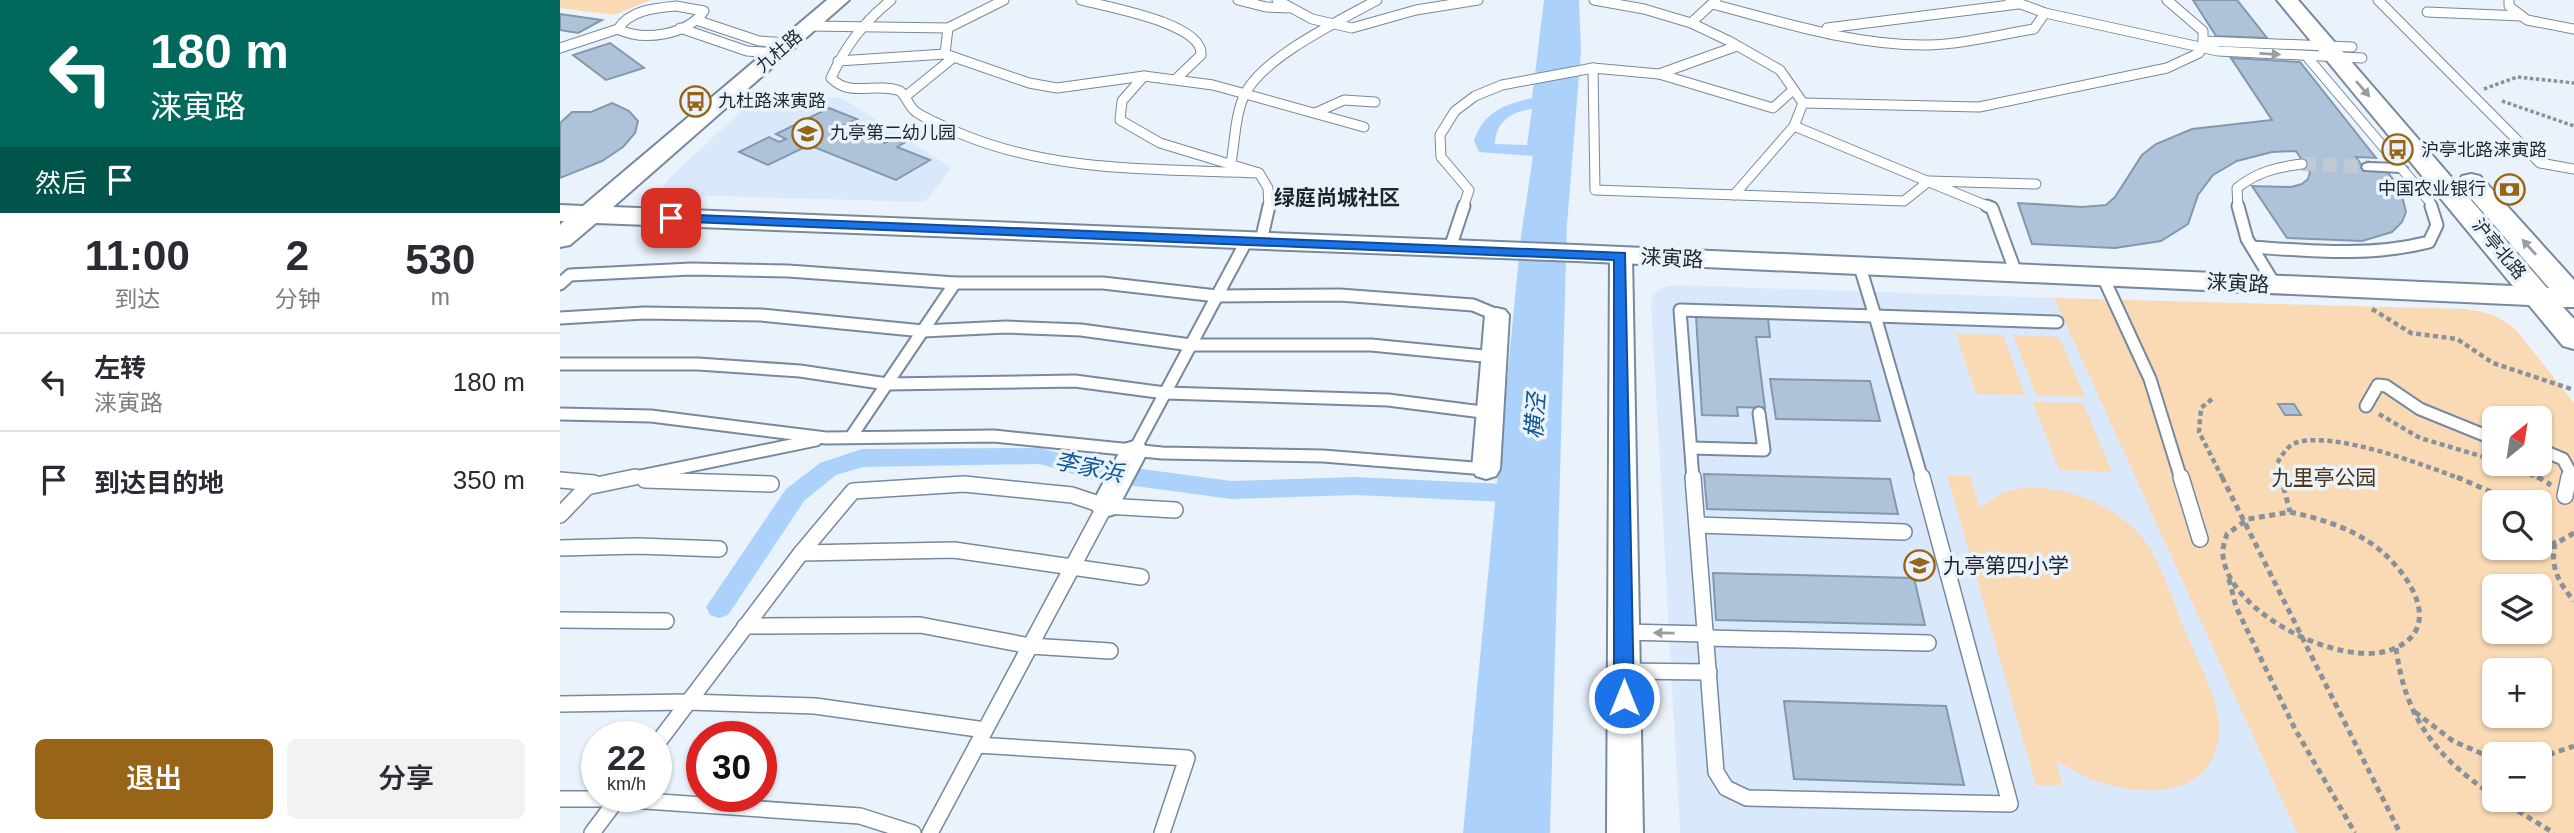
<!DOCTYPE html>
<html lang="zh">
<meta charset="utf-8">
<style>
body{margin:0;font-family:Helvetica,"Noto Sans SC",sans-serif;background:#f2f2f3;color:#2b2b33;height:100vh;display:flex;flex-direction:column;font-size:26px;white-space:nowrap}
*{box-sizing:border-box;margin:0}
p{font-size:23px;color:#7c7c81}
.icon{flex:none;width:38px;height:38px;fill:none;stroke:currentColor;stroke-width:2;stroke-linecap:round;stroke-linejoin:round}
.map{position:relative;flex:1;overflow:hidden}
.details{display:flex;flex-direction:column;background:#fff;width:560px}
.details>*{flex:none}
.banner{background:#00695c;color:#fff;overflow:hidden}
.needle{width:46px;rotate:30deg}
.controls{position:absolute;left:1922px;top:406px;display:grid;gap:14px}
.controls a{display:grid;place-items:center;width:70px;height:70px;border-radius:10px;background:#fff;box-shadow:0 2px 5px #0004;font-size:35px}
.speed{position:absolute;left:21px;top:721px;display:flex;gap:14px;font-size:35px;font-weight:700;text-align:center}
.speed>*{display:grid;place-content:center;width:91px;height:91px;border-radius:50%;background:#fff;box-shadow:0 2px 5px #0004;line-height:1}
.speed small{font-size:18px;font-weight:400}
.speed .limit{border:10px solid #d22;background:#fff;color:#111}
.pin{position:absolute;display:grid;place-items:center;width:60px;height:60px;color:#fff;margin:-30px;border-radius:14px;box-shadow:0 4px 10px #0006}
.me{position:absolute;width:77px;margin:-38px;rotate:0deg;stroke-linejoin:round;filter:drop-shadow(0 0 5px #0008)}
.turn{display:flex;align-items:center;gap:24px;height:147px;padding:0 35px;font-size:32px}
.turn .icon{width:91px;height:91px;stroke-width:2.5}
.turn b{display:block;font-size:49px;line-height:60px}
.then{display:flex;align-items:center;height:66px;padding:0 35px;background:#0003;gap:14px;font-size:26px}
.eta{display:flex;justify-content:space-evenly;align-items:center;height:119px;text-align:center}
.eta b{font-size:42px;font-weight:600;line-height:49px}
.button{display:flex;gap:14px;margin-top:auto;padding:14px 35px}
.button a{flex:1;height:80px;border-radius:10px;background:#976418;color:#fff;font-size:28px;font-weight:600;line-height:80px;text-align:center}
.button a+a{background:#f2f2f3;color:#2b2b33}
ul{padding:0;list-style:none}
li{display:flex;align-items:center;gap:21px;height:98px;padding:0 35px;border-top:2px solid #e1e1e2}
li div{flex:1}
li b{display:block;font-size:26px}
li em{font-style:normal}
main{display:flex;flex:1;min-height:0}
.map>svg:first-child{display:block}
</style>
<main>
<section class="details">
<div class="banner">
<div class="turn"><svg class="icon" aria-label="left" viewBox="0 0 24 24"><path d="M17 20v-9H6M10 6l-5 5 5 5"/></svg><div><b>180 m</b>涞寅路</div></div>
<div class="then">然后<svg class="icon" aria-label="arrive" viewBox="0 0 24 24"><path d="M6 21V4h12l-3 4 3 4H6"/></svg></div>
</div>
<div class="eta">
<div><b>11:00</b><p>到达</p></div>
<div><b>2</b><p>分钟</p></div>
<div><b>530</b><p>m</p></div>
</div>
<ul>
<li><svg class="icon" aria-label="left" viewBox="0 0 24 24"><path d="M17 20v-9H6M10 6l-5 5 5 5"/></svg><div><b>左转</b><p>涞寅路</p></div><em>180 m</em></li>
<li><svg class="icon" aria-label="arrive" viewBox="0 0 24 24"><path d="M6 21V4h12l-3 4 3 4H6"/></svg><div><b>到达目的地</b></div><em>350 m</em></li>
</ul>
<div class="button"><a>退出</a><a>分享</a></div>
</section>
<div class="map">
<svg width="2014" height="833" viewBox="0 0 2014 833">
<rect width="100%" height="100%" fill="#eaf3fc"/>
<g fill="#d9e9fb">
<path d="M199 95 282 98 392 168 365 202 118 195 107 191 104 185 109 178Z"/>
<path d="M1114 285 1494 298 1737 833H1120L1091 303 1093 296 1100 289Z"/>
</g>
<g fill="#fadab4" fill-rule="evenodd">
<path d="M0 0H91L54 15 0 8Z"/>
<path d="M1494 298 1906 309C1926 312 1942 316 1957 331L2014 403V833H1737ZM1934 418H1979V464H1934ZM1934 502H1979V548H1934ZM1934 586H1979V632H1934ZM1934 670H1979V716H1934ZM1934 754H1979V800H1934Z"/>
<path d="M1396 334 1443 335 1465 395 1416 394Z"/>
<path d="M1453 335 1499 337 1525 397 1476 395Z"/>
<path d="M1473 402 1523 403 1552 472 1499 470Z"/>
<path d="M1387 475 1410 476 1420 508C1432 499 1442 491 1457 489 1504 481 1567 509 1591 550 1606 577 1616 610 1628 638 1640 667 1661 701 1659 733 1654 800 1581 797 1533 780 1521 775 1508 767 1496 761L1502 785H1476Z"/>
</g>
<path fill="#acd2fc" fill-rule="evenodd" d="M984 0H1019L1021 51 1007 224 990 833H903L961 236 973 156 919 152 914 141C923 112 945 104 972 98ZM972 109 967 145 935 144C936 121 951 112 972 109Z"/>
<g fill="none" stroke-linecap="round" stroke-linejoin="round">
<path fill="#acd2fc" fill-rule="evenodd" d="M480 448 538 463 671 481 795 477 968 485 977 488 980 494 977 500 968 503 795 495 671 499 538 481 480 464 303 467 276 475 244 501 168 615 159 618 150 615 146 607 226 489 260 463 302 449Z"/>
</g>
<g fill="#aec3d9" stroke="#8498ad" stroke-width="2">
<path d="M1633 0H1677L1707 38 1656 36Z"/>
<path d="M0 14 42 20 18 33 0 30Z"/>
<path d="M50 43 84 68 46 80 13 55Z"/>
<path d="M1671 58 1740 62 1816 158 1796 157 1804 168 1825 169 1840 188 1846 212 1842 222 1832 232 1802 241 1727 238 1692 186 1731 187 1742 184 1748 179 1750 172 1736 151 1712 152 1677 161 1653 175 1638 195 1628 224 1601 241 1555 248 1472 244 1458 203 1522 207 1546 205 1555 197 1582 155 1596 144 1632 129 1712 120Z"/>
<path d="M52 103 69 111 78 121 75 133 63 147 42 161 0 178V123L12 112H31Z"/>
<path d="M269 108 297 119 283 126 325 143 332 139 344 143 337 147 370 160 336 180 249 145 208 165 179 152 209 137 219 142 226 139 216 134Z"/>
<path d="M1136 316 1208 318 1210 337H1196L1205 408 1177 407 1178 416 1142 415Z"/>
<path d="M1210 379 1310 381 1320 421 1216 419Z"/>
<path d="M1718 404H1734L1741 415H1725Z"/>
<path d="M1144 474 1330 479 1338 514 1147 509Z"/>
<path d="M1153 573 1354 578 1365 625 1156 620Z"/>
<path d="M1224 701 1386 706 1404 785 1234 779Z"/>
</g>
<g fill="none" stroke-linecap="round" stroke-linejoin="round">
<path stroke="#c1cad3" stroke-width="14" stroke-dasharray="14 7" stroke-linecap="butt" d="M1742 164 1809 167"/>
<defs>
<g id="service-far2">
<path d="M331 0C303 23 286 45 271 78 290 98 316 82 340 91 347 97 348 106 356 112 369 121 385 126 399 133 493 173 598 169 699 173"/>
<path d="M444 0 388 28 385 54 469 83 497 88 584 76 653 85 804 127"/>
<path d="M521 0C546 7 644 23 641 55L616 79"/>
<path d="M678 0 706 7 728 8"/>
<path d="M717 0 752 19 792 28 856 10 918 0"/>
<path d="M1034 0 1084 9 1131 23 1169 41 1220 70 1243 103 1234 126 1174 195"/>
<path d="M1450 0 1485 13 1658 51 1802 58"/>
<path d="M1818 0 1980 163 2014 169"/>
<path d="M1949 0V6L1967 20 2014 29"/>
<path d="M1152 4C1222 22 1295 46 1368 45 1404 44 1438 35 1474 29L1485 13"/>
<path d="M116 6 144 11C127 35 84 42 58 29 70 10 95 8 116 6Z"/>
<path d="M1867 12 1962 16"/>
<path d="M136 20 199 41 228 43"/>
<path d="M1131 23 1156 0"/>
<path d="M249 26 388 28"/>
<path d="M120 28 187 51 217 53"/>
<path d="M1267 28 1458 4"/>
<path d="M1643 41 1792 47"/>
<path d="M0 48 58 29"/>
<path d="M1748 58 1870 202 1872 208"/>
<path d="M278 61 385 54"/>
<path d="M1033 68 1035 190 1344 201 1369 181 1476 184"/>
<path d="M1099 74 1177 46"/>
<path d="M584 76 562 101 560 120 600 143 699 173 708 188 709 208"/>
<path d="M346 96 394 57"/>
<path d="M1243 103 1419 107 1607 68 1639 53 1643 46V31L1607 0"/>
<path d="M755 113 784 100 815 102"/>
<path d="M1234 126 1432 208"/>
<path d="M671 163C675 141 675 114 685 94 703 57 781 20 817 0"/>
<path d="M903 208 909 190 881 157 880 135 895 111 915 96 942 85 1033 68 1099 74 1213 108 1233 90"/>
<path d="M1678 208 1677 188C1697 172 1717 167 1742 164"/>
</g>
<g id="service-far1">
<path d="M1427 206 1432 208 1456 273"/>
<path d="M1678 206 1687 239 1715 285"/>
<path d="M701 241 709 206"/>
<path d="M1692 247C1752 251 1810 257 1869 242L1877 225 1871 206"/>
<path d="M890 248 904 206"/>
<path d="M1300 267 1315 316"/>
<path d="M1543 277 1590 379 1621 479"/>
<path d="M0 284 10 275 131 269 228 271 395 283H543L657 296 780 295 913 305 937 315"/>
<path d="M1315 316 1497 322"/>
<path d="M1315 316 1362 479"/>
<path d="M0 318 84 313 201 315 363 331 446 327 521 330 631 345H811L934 357"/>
<path d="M0 364H138L240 371 327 384 515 381 605 393 828 400 930 413"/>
<path d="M1806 406 1818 385 1826 386 1860 409 1934 439"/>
<path d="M0 414 91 416 266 438 434 436 602 453 763 456 926 469"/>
<path d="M291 437 395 283"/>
<path d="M1131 448 1204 450 1199 413"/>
<path d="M1979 449 2003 459 2009 470V479"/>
<path d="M574 451 687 240"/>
<path d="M66 479 256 440"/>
<path d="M1133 479 1120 310 1315 316"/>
</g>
<g id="service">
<path d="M1133 477 1156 772 1166 788 1187 798 1450 804 1362 477"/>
<path d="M1621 477 1640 539"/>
<path d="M0 480 34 483"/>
<path d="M85 480 211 484"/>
<path d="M2005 496 2009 477"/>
<path d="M0 515 27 487 75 477"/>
<path d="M1137 525 1344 532"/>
<path d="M0 548 78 546 159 549"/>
<path d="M241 553 394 550 581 577"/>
<path d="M0 620 106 621"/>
<path d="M185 626 360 625 470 646 550 651"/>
<path d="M1065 632 1146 634"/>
<path d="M1146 638 1368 643"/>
<path d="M1064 671 1149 672"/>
<path d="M0 704 128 702 255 706 425 730"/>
<path d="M96 745 241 553 293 491 404 484 512 495 545 506 615 510"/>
<path d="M417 745 627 758 602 833"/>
<path d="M0 799H57L300 816 353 833"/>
<path d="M32 833 59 797"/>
<path d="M370 833 545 506"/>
</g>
<path id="pedestrian" d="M1809 163 1840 164 1847 168 1840 172 1804 170 1802 167 1804 164Z"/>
<g id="minor">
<path d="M1061 249 1069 251 1072 256 1083 833H1047L1050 256 1053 251Z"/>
<path d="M937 308 945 310 949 315 940 469 936 476 926 479 916 476 912 469 925 315 929 310Z"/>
<path d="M574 441 584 444 588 451 559 506 555 514 545 517 535 514 531 506 560 451 564 444Z"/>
</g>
<path id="tertiary" d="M267 0H289L53 207 1016 245 1953 286 1717 0H1738L1987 288H1989L1902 188 1898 182 1902 176 1911 174 1920 176 2014 280V307H2003L2014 319V349L2003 346 1969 305 1016 261 36 223 10 245 0 247V225L4 221H0V205L23 206Z"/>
</defs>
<use href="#service-far2" stroke="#76899e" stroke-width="11"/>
<use href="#service-far1" stroke="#76899e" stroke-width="15"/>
<use href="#service" stroke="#76899e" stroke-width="18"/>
<use href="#pedestrian" stroke="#76899e" stroke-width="4"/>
<use href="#minor" stroke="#76899e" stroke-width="4"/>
<use href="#tertiary" stroke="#76899e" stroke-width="4"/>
<g stroke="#89929b" stroke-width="3.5" stroke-dasharray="3.5 2.5" stroke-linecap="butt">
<path d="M1924 89 1957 77 2014 83"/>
<path d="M1942 101 2014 126"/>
</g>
<g stroke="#89929b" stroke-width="4.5" stroke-dasharray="5 3.5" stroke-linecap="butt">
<path d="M1812 309 1851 333 1897 339 1933 363 2014 390"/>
<path d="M1652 399 1641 408 1639 432 1663 479"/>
<path d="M1819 414 1860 438 1934 460"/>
<path d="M1946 464 1981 479"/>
<path d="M1721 479 1717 463C1722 456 1727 446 1735 443 1773 430 1864 465 1901 479"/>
</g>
<g stroke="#89929b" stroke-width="5" stroke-dasharray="6 4.5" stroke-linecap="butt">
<path d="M1662 477 1840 833"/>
<path d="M1721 477 1730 512"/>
<path d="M1897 477 1954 502"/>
<path d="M1978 477 1991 485"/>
<path d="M1730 512C1758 518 1785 526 1809 542 1842 563 1890 626 1833 649 1782 670 1667 612 1663 555 1662 549 1665 540 1667 534L1688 519Z"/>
<path d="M1979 525 1995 544"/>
<path d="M2014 533 1995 544C1990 568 1999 583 2014 601"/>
<path d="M1669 579 1676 607 1735 729 1795 833"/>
<path d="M1836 648C1845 718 1876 757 1934 796"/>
<path d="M1855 712 1893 741 1934 759"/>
<path d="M1979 758 2014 746"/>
<path d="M1940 800 1994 833"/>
</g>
<use href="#service-far2" stroke="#fff" stroke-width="9"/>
<use href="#service-far1" stroke="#fff" stroke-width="11"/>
<use href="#service" stroke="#fff" stroke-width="15"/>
<use href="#pedestrian" fill="#fff" fill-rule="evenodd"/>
<use href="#minor" fill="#fff" fill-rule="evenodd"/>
<use href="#tertiary" fill="#fff" fill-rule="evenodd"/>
</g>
<defs><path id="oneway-solid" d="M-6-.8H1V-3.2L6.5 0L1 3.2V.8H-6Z" transform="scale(1.75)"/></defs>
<g fill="#999da0">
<use href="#oneway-solid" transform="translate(1710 54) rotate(3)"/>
<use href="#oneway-solid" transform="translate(1803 89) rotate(49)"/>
<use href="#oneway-solid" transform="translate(1969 247) rotate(-132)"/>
<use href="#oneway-solid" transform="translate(1104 633) rotate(-179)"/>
</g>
<path fill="#1a73e8" stroke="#114b97" stroke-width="2" d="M111 214 1065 253 1074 698 1071 704 1064 706 1057 704 1054 698V260L106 221V215Z"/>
<defs>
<symbol id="bus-ring" viewBox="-11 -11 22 22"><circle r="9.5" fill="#eaf3fc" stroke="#976418" stroke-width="1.5"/><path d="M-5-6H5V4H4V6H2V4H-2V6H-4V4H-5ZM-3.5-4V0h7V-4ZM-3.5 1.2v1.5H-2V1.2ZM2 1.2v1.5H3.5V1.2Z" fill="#976418"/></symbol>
<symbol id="school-ring" viewBox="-11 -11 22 22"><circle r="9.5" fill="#eaf3fc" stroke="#976418" stroke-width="1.5"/><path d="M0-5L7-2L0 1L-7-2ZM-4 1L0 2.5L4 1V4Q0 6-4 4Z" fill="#976418"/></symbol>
<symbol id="bank-ring" viewBox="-11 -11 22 22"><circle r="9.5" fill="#eaf3fc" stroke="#976418" stroke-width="1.5"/><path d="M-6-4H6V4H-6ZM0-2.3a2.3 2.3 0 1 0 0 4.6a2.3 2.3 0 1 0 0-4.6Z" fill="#976418"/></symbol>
</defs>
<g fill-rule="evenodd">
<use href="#bus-ring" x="118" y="84" width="35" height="35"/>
<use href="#school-ring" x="230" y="116" width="35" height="35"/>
<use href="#bus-ring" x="1820" y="132" width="35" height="35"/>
<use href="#bank-ring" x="1932" y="172" width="35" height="35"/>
<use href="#school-ring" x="1342" y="548" width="35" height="35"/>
</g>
<g text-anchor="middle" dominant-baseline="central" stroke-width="7" stroke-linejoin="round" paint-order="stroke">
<g font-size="18" fill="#1d252d" stroke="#eaf3fc">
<text transform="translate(219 51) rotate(-41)">九杜路</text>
<text transform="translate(1939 249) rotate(50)">沪亭北路</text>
</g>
<g font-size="18" fill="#1d252d" stroke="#eaf3fc" text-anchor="start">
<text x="158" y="101">九杜路涞寅路</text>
<text x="270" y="133">九亭第二幼儿园</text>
<text x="1861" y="150">沪亭北路涞寅路</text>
<text x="1926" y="189" text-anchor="end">中国农业银行</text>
</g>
<g font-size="21" font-weight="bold" fill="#1d252d" stroke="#eaf3fc">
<text x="777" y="197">绿庭尚城社区</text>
</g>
<g font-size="21" fill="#1d252d" stroke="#eaf3fc">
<text transform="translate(1112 258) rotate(3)">涞寅路</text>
<text transform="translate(1678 283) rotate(3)">涞寅路</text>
</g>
<g font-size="21" fill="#4d3413" stroke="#eaf3fc">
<text x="1764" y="477">九里亭公园</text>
</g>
<g font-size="21" fill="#1d252d" stroke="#eaf3fc" text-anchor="start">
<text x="1383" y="565">九亭第四小学</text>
</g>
<g font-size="23" font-style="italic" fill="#0f5693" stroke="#eaf3fc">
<text transform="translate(975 416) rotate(-86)">横泾</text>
<text transform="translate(529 467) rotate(12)">李家浜</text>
</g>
</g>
</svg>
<div class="controls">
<a><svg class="needle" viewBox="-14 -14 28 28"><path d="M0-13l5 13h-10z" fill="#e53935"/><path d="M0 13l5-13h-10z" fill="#7c7c81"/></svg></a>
<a><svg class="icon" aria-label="search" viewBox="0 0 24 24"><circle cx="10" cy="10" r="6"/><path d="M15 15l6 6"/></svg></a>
<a><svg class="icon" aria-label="layers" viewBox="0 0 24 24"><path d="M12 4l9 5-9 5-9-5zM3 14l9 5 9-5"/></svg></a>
<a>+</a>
<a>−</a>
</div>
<div class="speed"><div>22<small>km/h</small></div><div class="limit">30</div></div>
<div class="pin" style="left:111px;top:218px;background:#d93025"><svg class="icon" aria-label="arrive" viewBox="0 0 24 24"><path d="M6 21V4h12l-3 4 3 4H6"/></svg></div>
<svg class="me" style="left:1064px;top:698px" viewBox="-20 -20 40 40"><circle r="17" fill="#1a73e8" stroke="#fff" stroke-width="3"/><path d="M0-11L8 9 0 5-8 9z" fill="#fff"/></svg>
</div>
</main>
